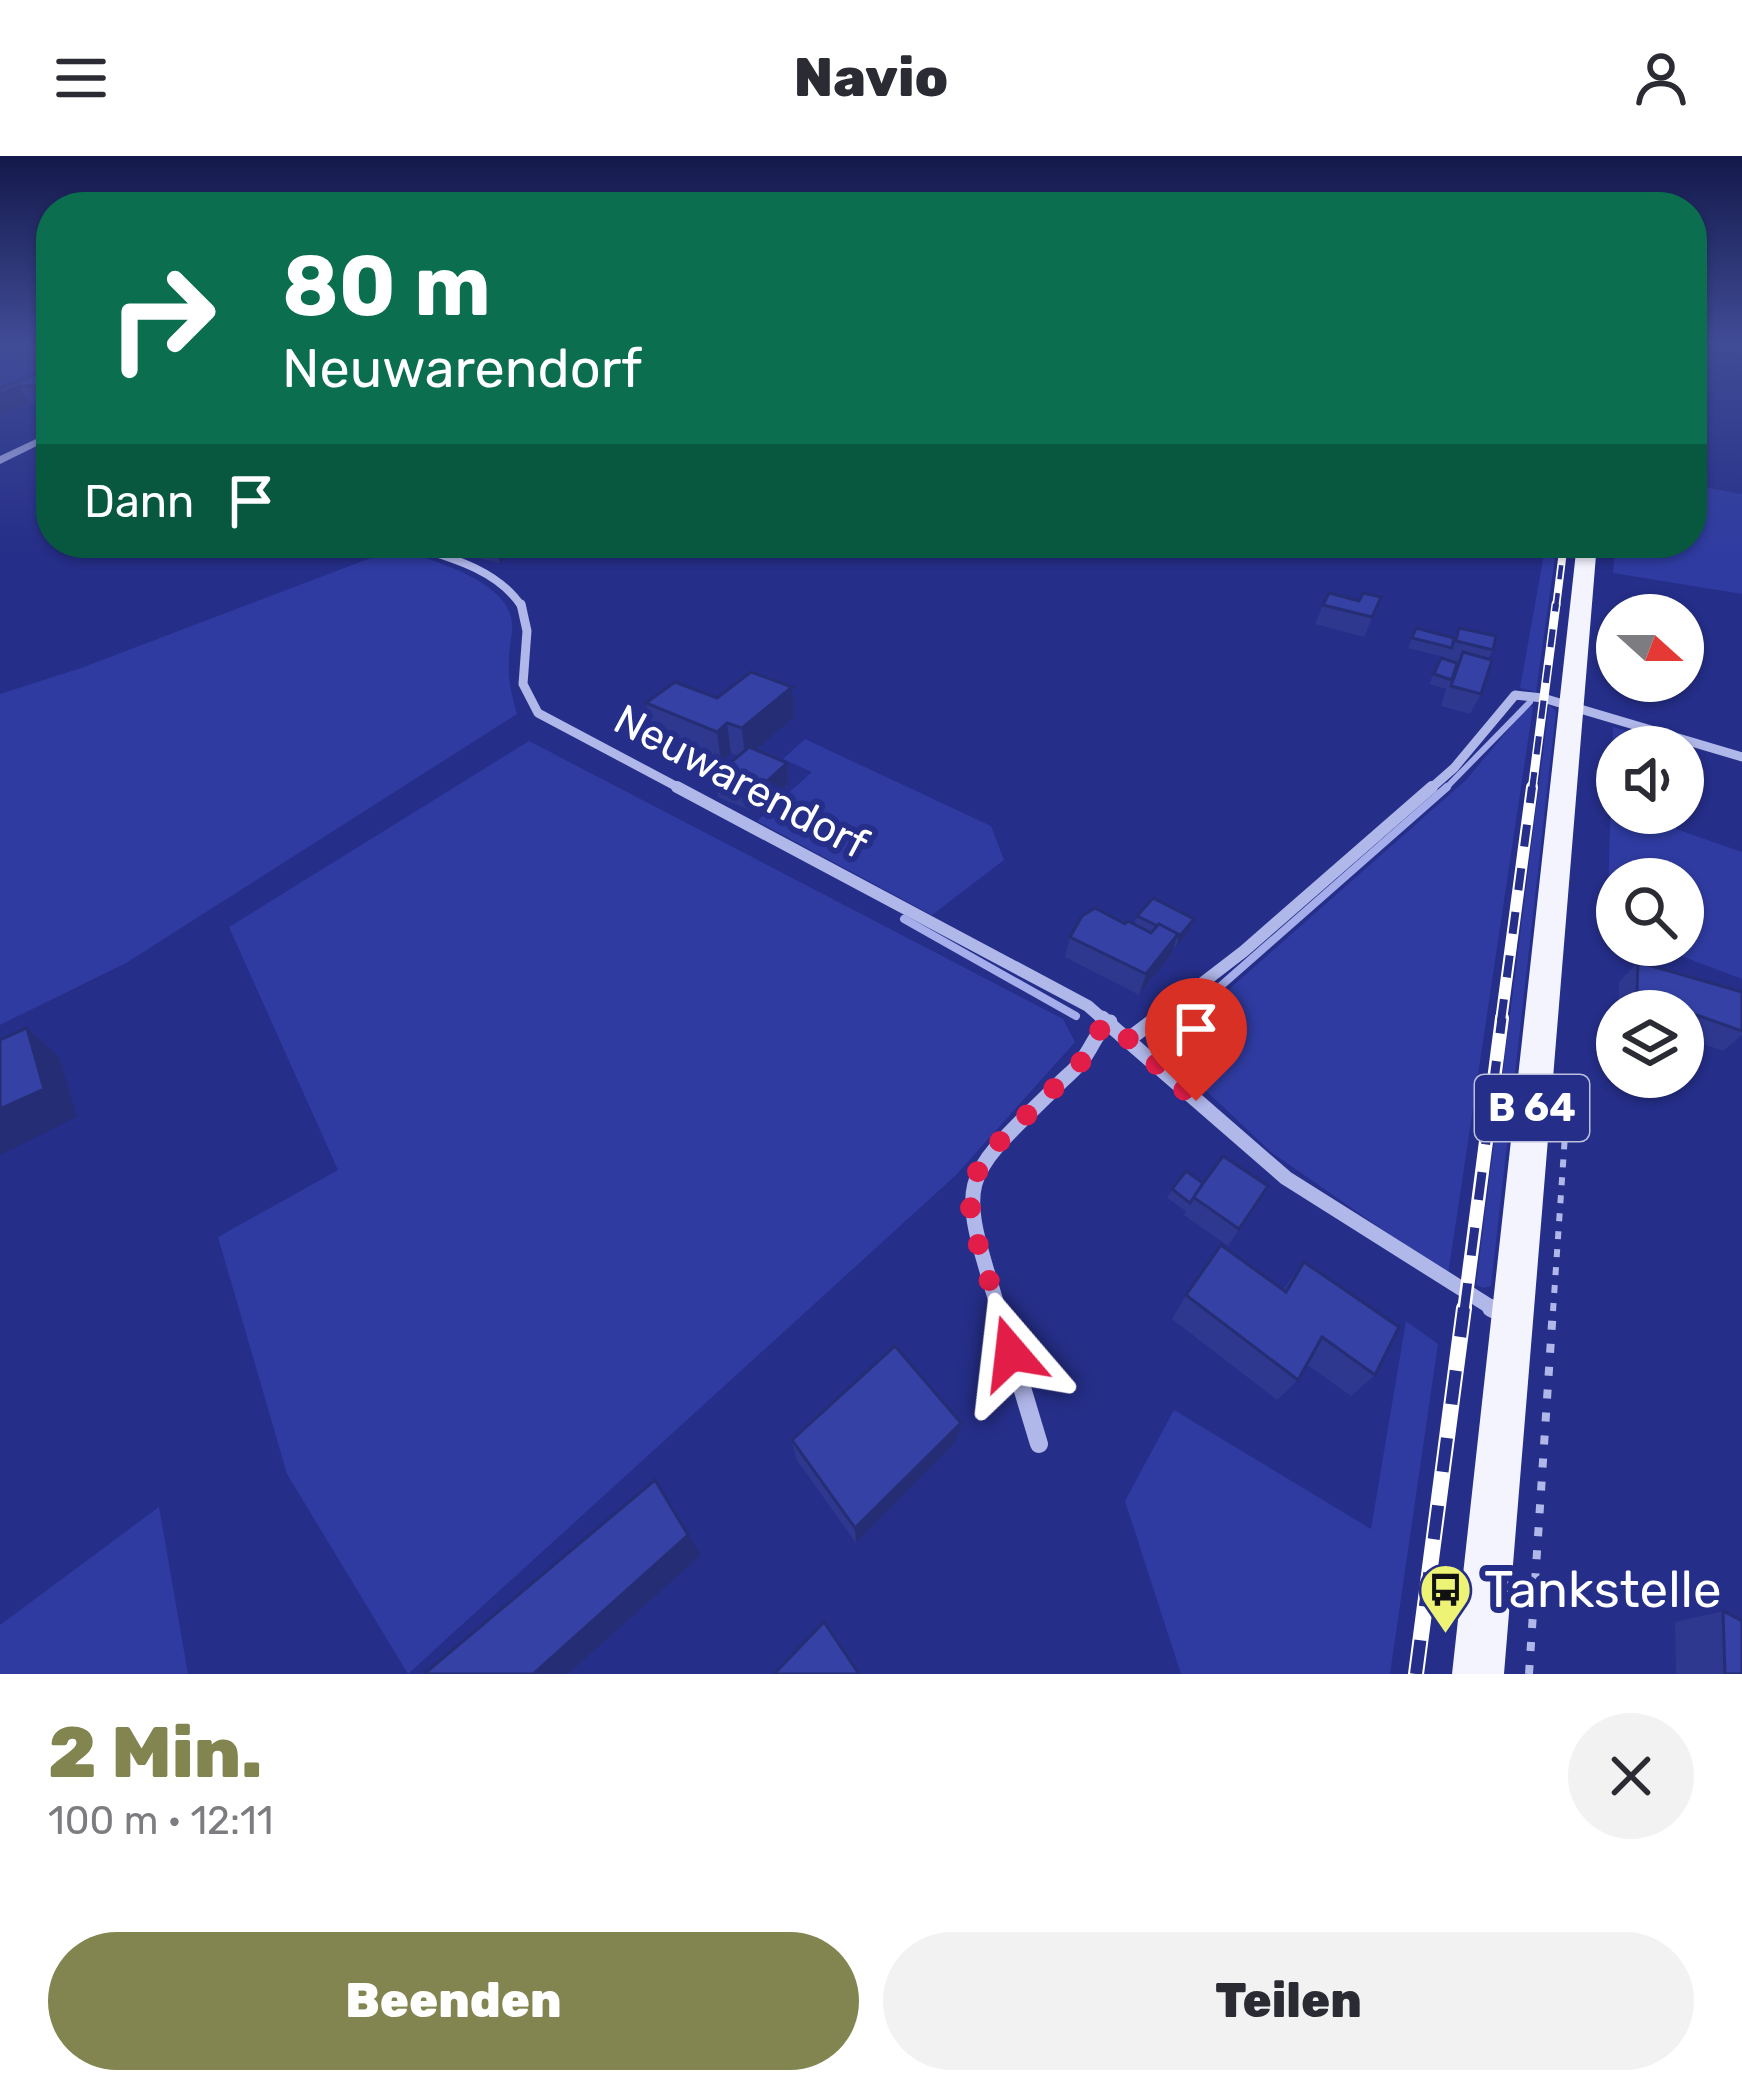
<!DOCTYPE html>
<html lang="de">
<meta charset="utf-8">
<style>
body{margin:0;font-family:Rubik,sans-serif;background:#f2f2f3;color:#2b2b33;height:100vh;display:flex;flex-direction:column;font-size:45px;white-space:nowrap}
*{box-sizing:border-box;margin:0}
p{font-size:39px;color:#7c7c81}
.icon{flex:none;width:66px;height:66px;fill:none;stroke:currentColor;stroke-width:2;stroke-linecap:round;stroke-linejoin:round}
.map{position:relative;height:1518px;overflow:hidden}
.details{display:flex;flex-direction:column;background:#fff;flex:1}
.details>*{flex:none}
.banner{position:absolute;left:36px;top:36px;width:1671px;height:366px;border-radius:48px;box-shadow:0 3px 9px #0004;background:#0b6e4f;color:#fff;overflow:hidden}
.needle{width:78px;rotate:111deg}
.tools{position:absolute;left:1596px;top:438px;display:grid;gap:24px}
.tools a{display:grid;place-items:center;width:108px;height:108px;border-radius:50%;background:#fff;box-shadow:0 3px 9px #0004;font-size:60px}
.pin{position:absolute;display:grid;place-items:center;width:102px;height:102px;color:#fff;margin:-123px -51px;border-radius:50% 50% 50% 0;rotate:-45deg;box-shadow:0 0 12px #0007}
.pin .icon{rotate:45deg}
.me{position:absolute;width:132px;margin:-66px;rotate:343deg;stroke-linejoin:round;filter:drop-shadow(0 0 9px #0008)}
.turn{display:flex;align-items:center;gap:42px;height:252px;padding:0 48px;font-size:54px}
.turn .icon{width:156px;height:156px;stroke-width:2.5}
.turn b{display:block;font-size:84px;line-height:102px}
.then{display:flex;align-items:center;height:114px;padding:0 48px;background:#0003;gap:24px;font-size:45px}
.round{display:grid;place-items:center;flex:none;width:126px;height:126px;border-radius:63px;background:#f2f2f3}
.overview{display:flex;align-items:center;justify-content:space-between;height:204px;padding:0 48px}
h1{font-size:72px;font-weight:800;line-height:90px;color:#828550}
.action{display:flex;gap:24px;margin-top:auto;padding:24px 48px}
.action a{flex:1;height:138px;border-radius:72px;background:#828550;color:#fff;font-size:48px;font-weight:800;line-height:138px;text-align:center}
.action a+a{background:#f2f2f3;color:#2b2b33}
header{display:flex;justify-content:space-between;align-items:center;height:156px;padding:0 48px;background:#fff;font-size:54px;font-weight:800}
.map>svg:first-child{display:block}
</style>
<header><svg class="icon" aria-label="menu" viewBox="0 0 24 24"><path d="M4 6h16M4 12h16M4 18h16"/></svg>Navio<svg class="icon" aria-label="person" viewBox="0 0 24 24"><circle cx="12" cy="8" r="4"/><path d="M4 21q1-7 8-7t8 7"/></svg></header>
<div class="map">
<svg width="1742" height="1518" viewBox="0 0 1742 1518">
<rect width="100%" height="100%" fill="#252e88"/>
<g fill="#2f3ba0">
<path d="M0 187H51V223L0 246Z"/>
<path d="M1692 329 1742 338V438L1613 417 1616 387H1692Z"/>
<path d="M1546 387H1557L1536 536 1520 532Z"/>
<path d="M397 392C433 406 518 425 512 476 507 510 507 523 517 558L126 807 0 869V538L81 512Z"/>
<path d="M1549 549 1556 555 1491 1130 1484 1132 1476 1129Z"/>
<path d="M1528 550 1533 551 1448 1119 1271 996 1167 898V888L1466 624Z"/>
<path d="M1613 571 1683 591H1617V657H1677L1676 673 1742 696V823L1652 789H1683V723H1617V776L1607 772Z"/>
<path d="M805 583 991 670 1004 704 932 759 757 665 812 616 783 603Z"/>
<path d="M529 585 1063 863 1075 886 956 1019 408 1518 287 1318 218 1081 338 1014 229 771Z"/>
<path d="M1406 1165 1438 1188 1390 1518H1181L1125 1345 1174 1254 1371 1373Z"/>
<path d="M159 1351 188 1518H0V1469Z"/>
</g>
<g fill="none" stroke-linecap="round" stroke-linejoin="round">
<path stroke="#a5adea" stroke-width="6" d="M1444 634 1530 546"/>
<g stroke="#a5adea" stroke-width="8">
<path d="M904 763 1076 860"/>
<path d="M1181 865 1447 631"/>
</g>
<path stroke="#a5adea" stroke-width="9" d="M1159 884 1184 862"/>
<path stroke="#b0b7e9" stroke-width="6" stroke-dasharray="8 10" stroke-linecap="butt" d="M1553 1155 1565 979"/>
<path stroke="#b0b7e9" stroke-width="8" stroke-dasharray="9 14" stroke-linecap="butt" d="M1529 1518 1553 1152"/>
<path stroke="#b0b7e9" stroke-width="8" d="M403 387C445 400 497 412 522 451"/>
<g stroke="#b0b7e9" stroke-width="9">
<path d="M521 448 527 475 523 528 538 557 683 634"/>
<path d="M1429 634 1454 612 1515 539 1543 542 1742 601"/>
</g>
<g stroke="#b0b7e9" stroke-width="12">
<path d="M677 631 1088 850 1105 865"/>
<path d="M1153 865 1244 795 1432 631"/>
</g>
<g stroke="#b0b7e9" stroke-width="15">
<path d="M1102 862 1286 1022 1497 1155"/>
<path d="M1129 883 1157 862"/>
<path d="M999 1155C958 1020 956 1028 1057 930 1065 921 1077 913 1083 903 1094 888 1095 878 1110 866"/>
</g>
<g stroke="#b0b7e9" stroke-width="18">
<path d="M998 1152 1039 1288"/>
<path d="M1491 1152 1505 1159"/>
</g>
<path fill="#b0b7e9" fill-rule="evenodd" d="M51 276V283L0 308V300Z"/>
<path fill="#f3f4fe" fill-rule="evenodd" d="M1577 387H1597L1504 1518H1452Z"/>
<defs>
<path id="rail-far4" d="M1556 451 1564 387"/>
<path id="rail-far3" d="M1532 634 1556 448"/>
<path id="rail-far2" d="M1501 865 1532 631"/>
<path id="rail-far1" d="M1464 1155 1502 862"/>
<path id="rail" d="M1416 1518 1464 1152"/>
</defs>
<use href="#rail-far4" stroke="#fff" stroke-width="8"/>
<use href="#rail-far3" stroke="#fff" stroke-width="9"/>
<use href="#rail-far2" stroke="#fff" stroke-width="12"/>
<use href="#rail-far1" stroke="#fff" stroke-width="14"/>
<use href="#rail" stroke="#fff" stroke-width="16"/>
<use href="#rail-far4" stroke="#252e88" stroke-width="4.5" stroke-dasharray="14" stroke-linecap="butt"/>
<use href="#rail-far3" stroke="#252e88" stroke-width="6" stroke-dasharray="18" stroke-linecap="butt"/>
<use href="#rail-far2" stroke="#252e88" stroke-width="8" stroke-dasharray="22" stroke-linecap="butt"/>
<use href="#rail-far1" stroke="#252e88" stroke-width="9" stroke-dasharray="28" stroke-linecap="butt"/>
<use href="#rail" stroke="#252e88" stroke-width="12" stroke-dasharray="34" stroke-linecap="butt"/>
</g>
<g fill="#2e388e">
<path d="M51 220V246H28L0 258V232Z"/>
<path d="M429 387H514L517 396 500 407 466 400 463 391 459 394Z"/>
<path d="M1381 441 1364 481 1315 468 1323 449Z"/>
<path d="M1416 472 1454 482 1459 472 1493 494 1488 503 1481 538 1470 558 1441 550 1446 533 1429 528 1441 502 1447 504V502L1408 492Z"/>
<path d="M792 531 794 561 755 594 787 607 788 628 756 657 718 641 715 620 738 600 731 597 721 606 652 577 646 547 717 542Z"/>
<path d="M1137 760 1194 763 1190 773 1176 791 1174 790 1171 799 1139 839 1065 801 1070 781 1125 768H1134Z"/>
<path d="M1638 806 1742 836V879L1723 895 1683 881V855H1618L1619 826Z"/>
<path d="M1203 1027 1268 1030 1228 1090 1184 1059 1186 1055 1167 1042 1172 1033Z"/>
<path d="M1304 1106 1375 1219 1351 1240 1306 1208 1298 1224 1277 1244 1172 1163 1186 1139 1283 1133Z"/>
<path d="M961 1267 956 1286 856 1387 796 1303 792 1284Z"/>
<path d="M1723 1455 1742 1518H1676L1675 1466Z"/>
</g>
<g fill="#252e74">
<path d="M19 230 28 246 2 258 0 255V238Z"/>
<path d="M497 387H514L517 396 500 407 495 389Z"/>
<path d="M792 531 794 561 745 603 742 572Z"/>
<path d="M727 567 731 597 721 606 717 576Z"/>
<path d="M787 607 788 628 756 657 754 637Z"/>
<path d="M1194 763 1190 773 1176 791 1179 781Z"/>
<path d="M1178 778 1171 799 1139 839 1146 818Z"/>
<path d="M27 872 59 901 77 961 0 999V953Z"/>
<path d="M961 1267 956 1286 856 1387 855 1372Z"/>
<path d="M655 1324 701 1399 568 1518H533Z"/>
</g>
<g fill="#3541a5" stroke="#252e74" stroke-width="3">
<path d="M35 219 51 220V230H19L0 238V232Z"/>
<path d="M1329 437 1359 445 1363 437 1381 441 1372 461 1323 449Z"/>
<path d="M1416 472 1454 482 1452 492 1412 482Z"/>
<path d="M1459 472 1496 480 1493 494 1456 485Z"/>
<path d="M1463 496 1492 504 1481 538 1451 530Z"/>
<path d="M1441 502 1457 507 1452 524 1434 518Z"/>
<path d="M751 516 792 531 742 572 727 567 717 576 646 547 675 526 717 542Z"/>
<path d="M749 591 787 607 754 637 715 620Z"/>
<path d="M1153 742 1194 763 1179 781 1159 768 1158 770 1137 760Z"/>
<path d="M1095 752 1125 768 1128 765 1151 777 1159 768 1178 778 1146 818 1070 781 1082 760Z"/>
<path d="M1638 806 1742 836V875L1637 838Z"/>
<path d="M27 872 44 933 0 953V884Z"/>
<path d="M1223 1000 1268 1030 1239 1073 1193 1041Z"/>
<path d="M1186 1015 1203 1027 1190 1047 1172 1033Z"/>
<path d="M1221 1089 1286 1136 1304 1106 1399 1171 1375 1219 1322 1181 1298 1224 1186 1139Z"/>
<path d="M895 1190 961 1267 855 1372 792 1284Z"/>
<path d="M655 1324 688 1379 533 1518H424Z"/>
<path d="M1723 1455 1742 1465V1518H1725Z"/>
<path d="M824 1466 859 1518H774Z"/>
</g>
<linearGradient id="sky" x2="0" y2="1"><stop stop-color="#14194b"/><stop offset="0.47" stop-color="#404c96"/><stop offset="1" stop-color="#404c96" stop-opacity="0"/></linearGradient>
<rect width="1742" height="399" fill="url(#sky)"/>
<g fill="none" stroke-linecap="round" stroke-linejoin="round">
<path stroke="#e11d48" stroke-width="21" stroke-dasharray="0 37.8" d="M1011 1197 970 1061 972 1025 990 995 1083 904 1095 878 1110 866 1196 945"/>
</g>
<defs>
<symbol id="bus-pin" viewBox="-11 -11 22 30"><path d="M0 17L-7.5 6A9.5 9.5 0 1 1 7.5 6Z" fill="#edf374" stroke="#252e88"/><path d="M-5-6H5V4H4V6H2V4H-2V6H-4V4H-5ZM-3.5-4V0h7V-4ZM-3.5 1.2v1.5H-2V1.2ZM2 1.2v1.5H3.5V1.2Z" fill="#111"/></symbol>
</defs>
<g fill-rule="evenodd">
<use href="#bus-pin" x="1416" y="1404" width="59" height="81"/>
</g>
<g text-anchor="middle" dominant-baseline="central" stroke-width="12" stroke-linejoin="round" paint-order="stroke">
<rect fill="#252e88" stroke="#bec0db" stroke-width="3" x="1475" y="919" width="114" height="66" rx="9"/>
<g font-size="39" font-weight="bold" fill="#fff">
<text x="1532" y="952">B 64</text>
</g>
<g font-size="42" fill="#fff" stroke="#252e88">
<text transform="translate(741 626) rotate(28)">Neuwarendorf</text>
</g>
<g font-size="51" fill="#fff" stroke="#252e88" text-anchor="start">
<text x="1484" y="1433">Tankstelle</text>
</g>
</g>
</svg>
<div class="tools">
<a><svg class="needle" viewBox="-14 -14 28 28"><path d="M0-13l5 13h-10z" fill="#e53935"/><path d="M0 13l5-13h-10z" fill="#7c7c81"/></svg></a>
<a><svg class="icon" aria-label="sound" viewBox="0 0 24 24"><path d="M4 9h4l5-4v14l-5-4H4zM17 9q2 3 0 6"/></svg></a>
<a><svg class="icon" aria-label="search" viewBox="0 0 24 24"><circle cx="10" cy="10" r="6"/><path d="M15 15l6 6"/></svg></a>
<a><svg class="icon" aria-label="layers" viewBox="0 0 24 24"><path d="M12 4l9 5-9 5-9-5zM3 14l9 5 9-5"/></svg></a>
</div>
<div class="pin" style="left:1196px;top:945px;background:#d93025"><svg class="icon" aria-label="arrive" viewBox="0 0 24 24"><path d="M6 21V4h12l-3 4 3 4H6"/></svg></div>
<svg class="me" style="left:1011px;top:1197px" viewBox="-20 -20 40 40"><path d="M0-17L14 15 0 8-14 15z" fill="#e11d48" stroke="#fff" stroke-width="4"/></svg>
<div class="banner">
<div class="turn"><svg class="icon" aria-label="right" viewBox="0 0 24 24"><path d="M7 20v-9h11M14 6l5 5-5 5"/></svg><div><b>80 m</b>Neuwarendorf</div></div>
<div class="then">Dann<svg class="icon" aria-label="arrive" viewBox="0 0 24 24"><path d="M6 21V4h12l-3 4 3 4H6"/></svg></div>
</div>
</div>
<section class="details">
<div class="overview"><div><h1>2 Min.</h1><p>100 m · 12:11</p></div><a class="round"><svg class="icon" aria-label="close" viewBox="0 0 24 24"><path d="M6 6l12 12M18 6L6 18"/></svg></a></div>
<div class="action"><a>Beenden</a><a>Teilen</a></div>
</section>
